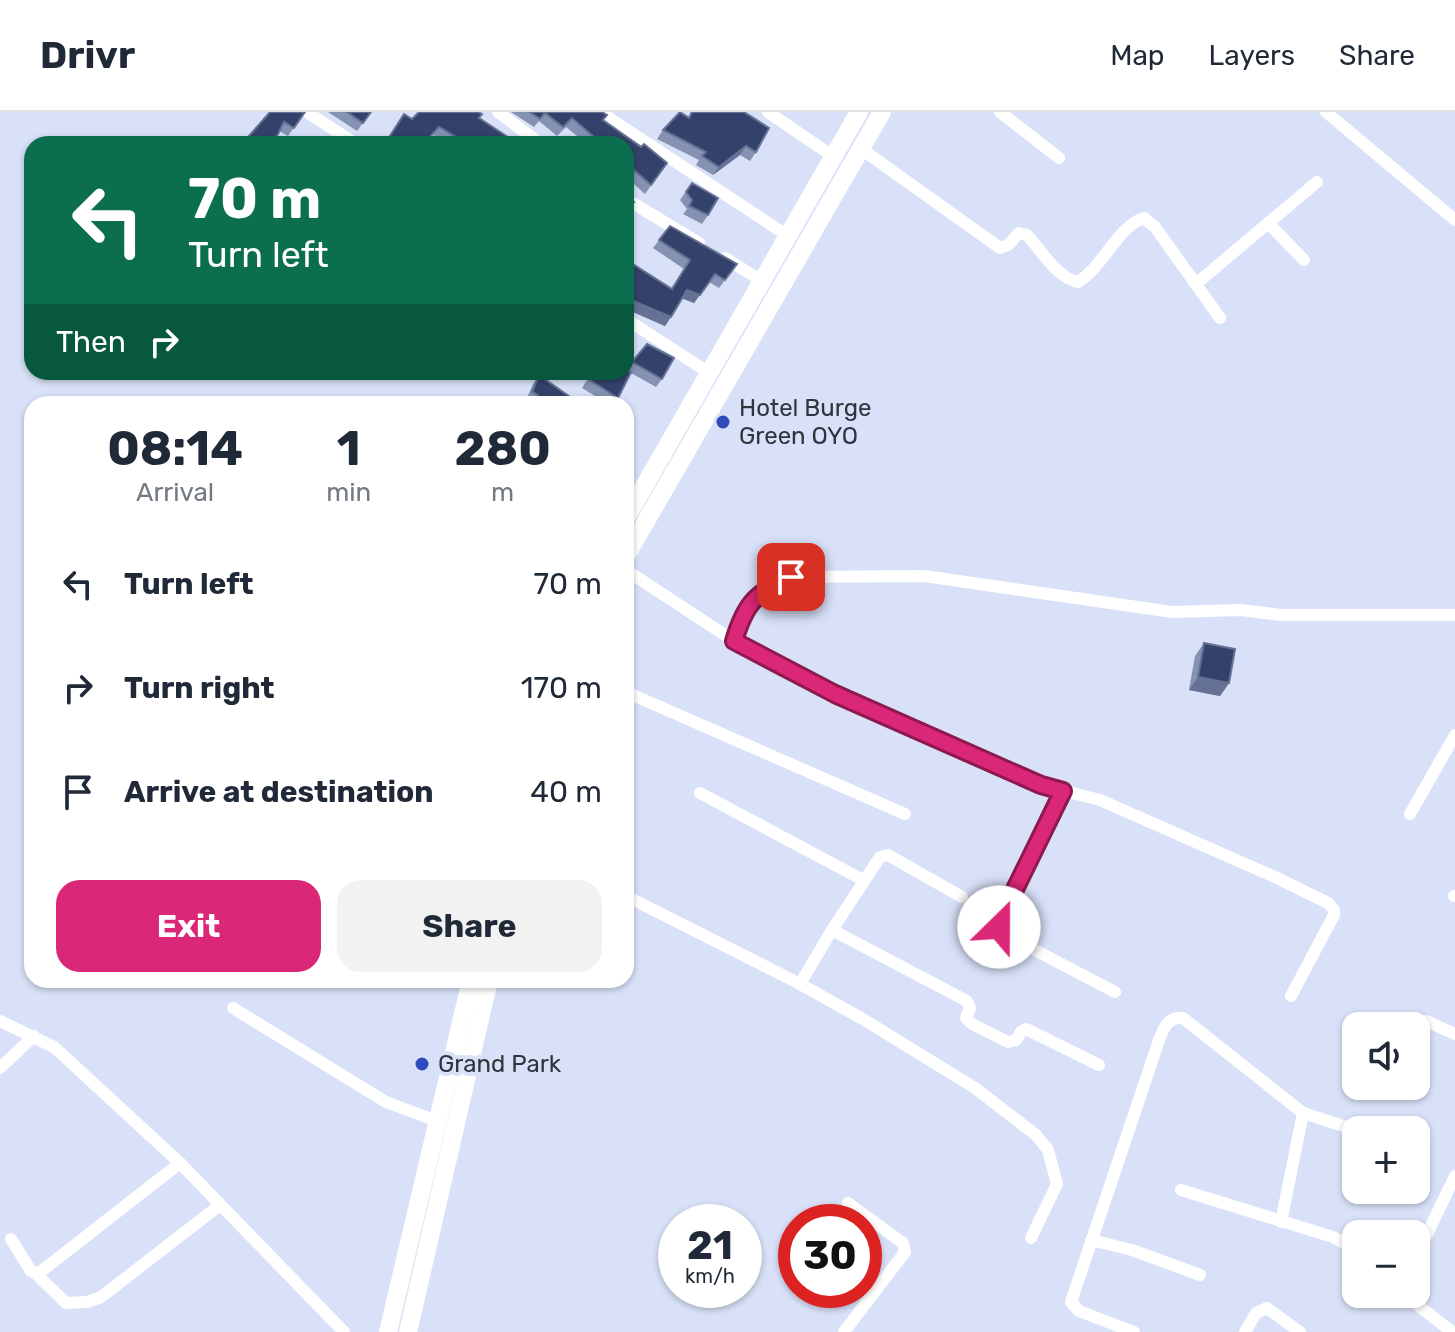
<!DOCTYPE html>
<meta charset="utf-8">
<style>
body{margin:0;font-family:Rubik,sans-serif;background:#f2f2f3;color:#1f2937;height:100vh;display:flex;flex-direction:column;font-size:30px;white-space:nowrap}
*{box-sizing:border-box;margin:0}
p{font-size:26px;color:#747a83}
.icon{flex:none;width:44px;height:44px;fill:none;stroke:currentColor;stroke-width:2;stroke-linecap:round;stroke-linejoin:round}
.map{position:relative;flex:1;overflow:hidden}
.details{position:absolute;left:24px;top:284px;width:610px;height:592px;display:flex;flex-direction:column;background:#fff;border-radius:24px;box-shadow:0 2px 6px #0004}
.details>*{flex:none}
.hud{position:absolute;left:24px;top:24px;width:610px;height:244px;border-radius:24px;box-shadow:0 2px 6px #0004;background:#0b6e4f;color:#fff;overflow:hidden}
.tools{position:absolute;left:1342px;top:900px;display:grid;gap:16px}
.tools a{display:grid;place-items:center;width:88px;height:88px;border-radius:16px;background:#fff;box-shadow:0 2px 6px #0004;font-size:40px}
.speed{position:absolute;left:658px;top:1092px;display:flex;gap:16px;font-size:40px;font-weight:700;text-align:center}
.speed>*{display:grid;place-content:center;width:104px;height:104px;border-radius:50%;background:#fff;box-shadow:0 2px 6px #0004;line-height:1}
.speed small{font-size:20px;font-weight:400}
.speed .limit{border:12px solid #d22;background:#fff;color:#111}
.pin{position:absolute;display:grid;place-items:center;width:68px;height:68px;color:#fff;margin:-34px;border-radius:16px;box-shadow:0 4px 12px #0006}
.me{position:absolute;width:88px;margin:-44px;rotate:23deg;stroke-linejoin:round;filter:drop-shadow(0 0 6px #0008)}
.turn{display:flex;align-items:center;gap:28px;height:168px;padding:0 32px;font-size:36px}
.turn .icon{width:104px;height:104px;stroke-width:2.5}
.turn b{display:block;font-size:56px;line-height:68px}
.then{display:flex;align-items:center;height:76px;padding:0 32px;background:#0003;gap:16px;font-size:30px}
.eta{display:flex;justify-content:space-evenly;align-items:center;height:136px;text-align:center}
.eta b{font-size:48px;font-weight:700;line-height:56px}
.cta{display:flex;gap:16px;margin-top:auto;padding:16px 32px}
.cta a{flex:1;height:92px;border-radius:24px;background:#db2777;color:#fff;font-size:32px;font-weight:700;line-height:92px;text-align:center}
.cta a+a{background:#f2f2f3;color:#1f2937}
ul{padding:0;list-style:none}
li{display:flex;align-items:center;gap:24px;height:104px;padding:0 32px}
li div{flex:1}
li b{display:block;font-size:30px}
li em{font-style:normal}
header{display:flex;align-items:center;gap:48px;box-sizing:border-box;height:112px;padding:0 40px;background:#fff;border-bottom:2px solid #e0e1e3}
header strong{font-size:38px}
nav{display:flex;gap:44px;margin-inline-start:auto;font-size:28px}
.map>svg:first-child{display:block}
</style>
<header>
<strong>Drivr</strong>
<nav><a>Map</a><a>Layers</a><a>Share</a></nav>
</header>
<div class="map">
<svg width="1455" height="1220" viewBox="0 0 1455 1220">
<rect width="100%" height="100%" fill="#d8e1f8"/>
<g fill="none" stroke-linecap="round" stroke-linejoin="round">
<g stroke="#fff" stroke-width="12">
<path d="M307 0 356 32"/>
<path d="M498 0 541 32"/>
<path d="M600 0 788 124"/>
<path d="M768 0 834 45"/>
<path d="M1000 0 1059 46"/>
<path d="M1326 0 1455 108"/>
<path d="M860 36 1000 136 1008 133 1019 121 1027 123C1041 138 1057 166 1078 170 1103 155 1119 113 1144 106L1155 115 1220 206"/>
<path d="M626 87 699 131"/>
<path d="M1268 111 1304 148"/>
<path d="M725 146 762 169"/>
<path d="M1197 171 1317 70"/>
<path d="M626 207 711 262"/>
<path d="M626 458 734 529 835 582 1041 673 1100 688 1277 766 1328 791 1334 798V803L1291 884"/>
<path d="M734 529 741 504 752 490 769 475 791 465 924 464 1172 500 1240 498 1281 503H1455"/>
<path d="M626 580 905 702"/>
<path d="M1063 679 999 815 1004 822 1115 880"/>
<path d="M700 681 863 768"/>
<path d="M1410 702 1455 623"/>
<path d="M626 784 800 872 861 906 975 976 1036 1023 1048 1038 1057 1072 1031 1126"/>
<path d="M1454 784H1455"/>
<path d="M832 818 967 889 970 896 966 906 972 912 1008 930 1016 928 1021 920 1026 917 1099 953"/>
<path d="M800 872 832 818 880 745 888 743 962 785"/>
<path d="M233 896 386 990 437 1009"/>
<path d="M0 909 54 935 180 1051 344 1220"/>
<path d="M1426 909 1455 922"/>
<path d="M0 956 34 924"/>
<path d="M1181 1078 1333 1125 1356 1138"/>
<path d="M1281 1110 1303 1001"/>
<path d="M11 1127 31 1159 39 1161 180 1051"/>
<path d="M1091 1128 1132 1138 1200 1163"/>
<path d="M1416 1145 1455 1064"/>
<path d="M35 1161 66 1191 87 1190 101 1185 220 1093"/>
<path d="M1404 1182 1452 1220"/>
<path d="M844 1220 905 1140 903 1131 848 1091"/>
<path d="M1134 1220 1079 1199 1071 1190 1156 937C1161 923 1165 904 1183 906L1303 1001 1356 1018"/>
<path d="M1245 1220 1256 1201 1267 1196 1300 1220"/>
</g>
<g stroke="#fff" stroke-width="18">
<path d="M626 406 859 0"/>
<path d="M626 444 882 0"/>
<path d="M388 1220 471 868"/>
<path d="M408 1220 489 868"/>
</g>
</g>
<g fill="#8692b2">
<path d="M305 0 288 24 279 19 242 32Z"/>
<path d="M328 0H371L357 19Z"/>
<path d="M511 0H602L603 8 667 51 645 82 626 65V32H587L566 15 557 24 539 9 534 15Z"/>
<path d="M691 0H744L756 40 750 49 740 43 713 63 696 53 699 48 657 27 663 18 688 6Z"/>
<path d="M404 2 412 7H479L508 32H448L433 23 425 32H384Z"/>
<path d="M692 71 708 103 702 112 683 102 687 97 680 88Z"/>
<path d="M670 114 737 152 719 176 709 170 694 191 682 186 665 214 626 197V159L672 177 684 157 653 136Z"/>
<path d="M632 250 662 267 656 275 631 261 614 292H608L582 276 592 260H626Z"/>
<path d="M539 263 570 292H532L526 288 533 272Z"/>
<path d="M1204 531 1229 571 1220 584 1189 578 1195 544Z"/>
</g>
<g fill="#657295">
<path d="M746 34 740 43 713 63 719 55Z"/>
<path d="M715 162 694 191 681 186 687 178Z"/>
<path d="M626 186 671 205 665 214 626 197Z"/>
<path d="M1198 565 1229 571 1220 584 1189 578Z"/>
</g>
<g fill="#34426b" stroke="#657295" stroke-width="2">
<path d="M270 0H305L294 16 284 10 273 32H242Z"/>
<path d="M347 0H371L363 11Z"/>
<path d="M419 0H478L482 2 479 6 511 27 508 32H468L439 15 423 32H390L386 30 404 2 412 7Z"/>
<path d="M530 0H602L607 3 603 8 641 35 644 32 667 51 651 73 626 51V32H599L592 28 594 25 572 6 563 15 545 1 540 7Z"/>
<path d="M680 0 689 6 692 0H744L769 16 756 40 746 34 719 55 702 44 706 40 663 18Z"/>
<path d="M692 71 718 86 708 103 689 94 692 88 686 80Z"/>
<path d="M626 85 634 90 626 102Z"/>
<path d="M670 114 737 152 725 168 715 162 700 183 687 178 671 205 626 186V159L631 151 672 177 690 148 659 128Z"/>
<path d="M647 232 674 246 662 267 632 250Z"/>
<path d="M626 258 631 260 618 286 588 267 593 260H626Z"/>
<path d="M539 263 573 287 569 292H534L538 283 532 280Z"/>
<path d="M1204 531 1235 537 1229 571 1198 565Z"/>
</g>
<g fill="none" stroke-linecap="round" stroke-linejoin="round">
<defs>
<path id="route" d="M791 465C755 481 745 492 734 529L835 582 1041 673 1063 679 1000 808 999 815"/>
</defs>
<use href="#route" stroke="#8e194d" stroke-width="20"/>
<use href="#route" stroke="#db2777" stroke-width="14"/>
</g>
<g fill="#314bbc" stroke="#d8e1f8" stroke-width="3">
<circle cx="723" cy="310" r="8"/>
<circle cx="422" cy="952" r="8"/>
</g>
<g text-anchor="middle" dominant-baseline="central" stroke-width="8" stroke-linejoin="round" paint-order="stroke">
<g font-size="24" fill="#31343d" stroke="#d8e1f8" text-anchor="start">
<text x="739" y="296">Hotel Burge<tspan x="739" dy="28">Green OYO</tspan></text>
<text x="438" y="952">Grand Park</text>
</g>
</g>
</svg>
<div class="tools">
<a><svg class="icon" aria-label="sound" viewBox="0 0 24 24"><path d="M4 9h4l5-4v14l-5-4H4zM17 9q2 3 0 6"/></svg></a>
<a>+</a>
<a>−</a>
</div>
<div class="speed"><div>21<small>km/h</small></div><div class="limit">30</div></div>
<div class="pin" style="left:791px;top:465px;background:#d93025"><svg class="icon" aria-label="arrive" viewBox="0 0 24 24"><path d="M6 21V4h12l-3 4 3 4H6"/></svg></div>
<svg class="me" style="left:999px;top:815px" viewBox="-20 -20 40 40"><circle r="19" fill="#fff"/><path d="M0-13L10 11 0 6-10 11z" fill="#db2777"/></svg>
<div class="hud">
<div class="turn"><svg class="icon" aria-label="left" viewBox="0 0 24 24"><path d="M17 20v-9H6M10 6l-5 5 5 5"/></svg><div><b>70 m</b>Turn left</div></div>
<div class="then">Then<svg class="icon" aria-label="right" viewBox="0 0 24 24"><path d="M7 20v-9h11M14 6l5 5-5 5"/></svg></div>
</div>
<section class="details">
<div class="eta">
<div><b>08:14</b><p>Arrival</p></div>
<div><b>1</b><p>min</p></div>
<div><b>280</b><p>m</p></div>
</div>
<ul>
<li><svg class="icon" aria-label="left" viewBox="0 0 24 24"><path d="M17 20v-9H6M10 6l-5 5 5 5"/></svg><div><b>Turn left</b></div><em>70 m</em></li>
<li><svg class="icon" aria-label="right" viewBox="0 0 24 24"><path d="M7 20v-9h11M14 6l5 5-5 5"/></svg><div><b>Turn right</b></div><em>170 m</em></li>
<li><svg class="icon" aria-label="arrive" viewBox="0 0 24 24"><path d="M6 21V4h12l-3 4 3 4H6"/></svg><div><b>Arrive at destination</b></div><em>40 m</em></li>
</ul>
<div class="cta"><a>Exit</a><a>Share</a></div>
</section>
</div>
